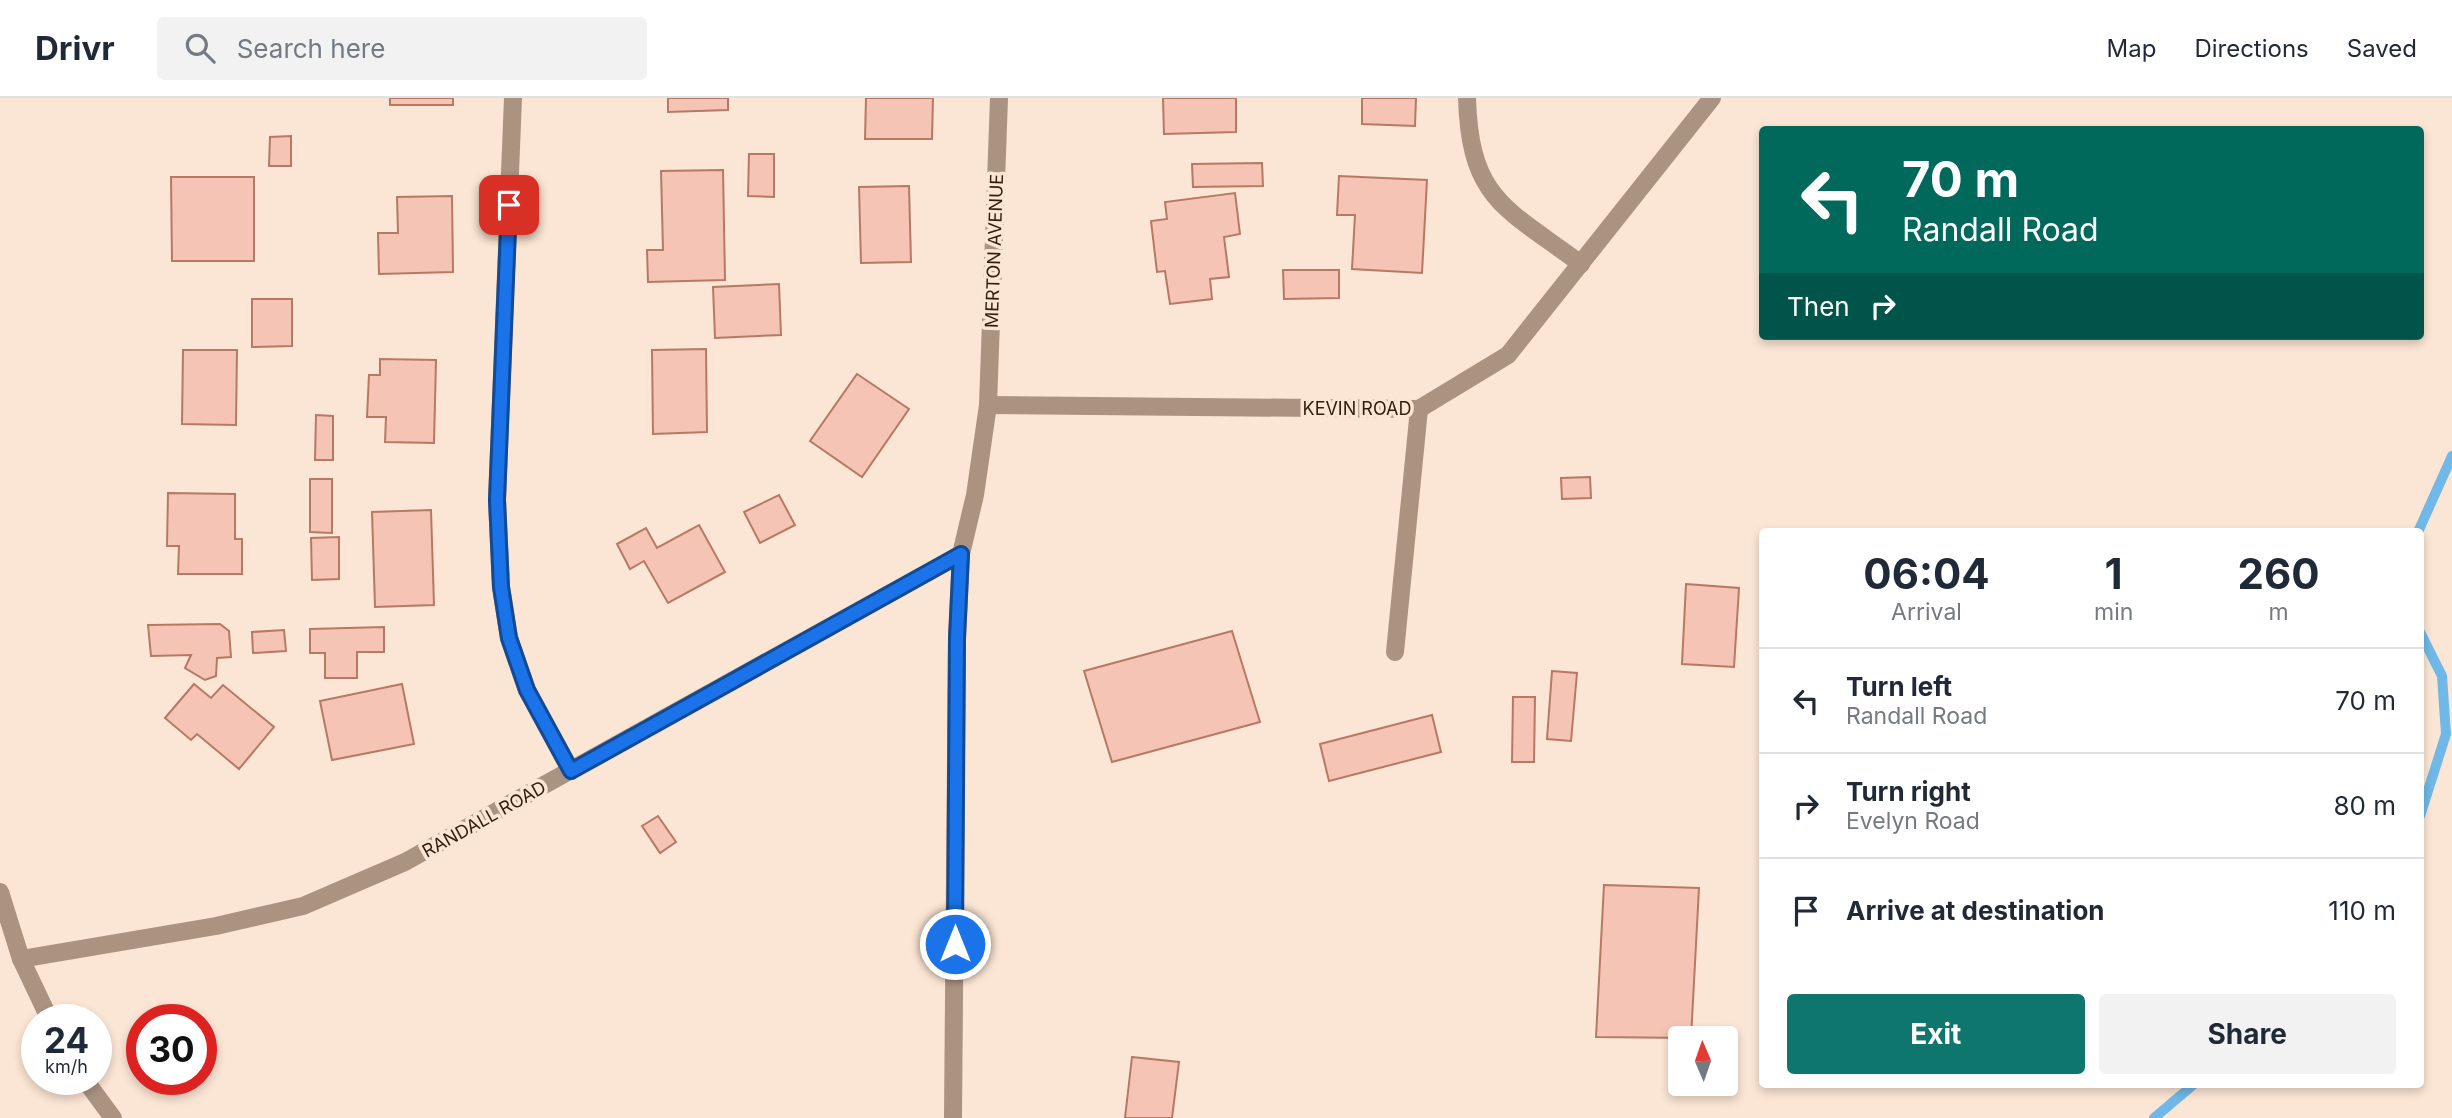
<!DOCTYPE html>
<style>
body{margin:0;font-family:Inter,sans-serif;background:#f2f2f3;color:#1f2937;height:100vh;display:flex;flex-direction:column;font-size:26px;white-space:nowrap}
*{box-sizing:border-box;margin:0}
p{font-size:23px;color:#747a83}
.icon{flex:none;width:38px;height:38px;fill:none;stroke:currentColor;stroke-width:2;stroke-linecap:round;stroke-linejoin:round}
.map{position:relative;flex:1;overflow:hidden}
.drawer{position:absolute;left:1759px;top:430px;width:665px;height:560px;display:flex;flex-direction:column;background:#fff;border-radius:7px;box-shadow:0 4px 10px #0003}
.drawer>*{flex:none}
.hud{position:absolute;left:1759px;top:28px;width:665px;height:214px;border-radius:7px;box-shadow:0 4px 10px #0003;background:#00695c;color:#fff;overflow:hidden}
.needle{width:46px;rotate:358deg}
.controls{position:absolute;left:1668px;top:928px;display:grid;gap:14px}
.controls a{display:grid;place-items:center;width:70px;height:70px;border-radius:7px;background:#fff;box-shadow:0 4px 10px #0003;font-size:35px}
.speed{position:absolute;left:21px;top:906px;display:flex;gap:14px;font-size:35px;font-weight:700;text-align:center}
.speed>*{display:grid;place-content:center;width:91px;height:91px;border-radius:50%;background:#fff;box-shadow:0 4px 10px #0003;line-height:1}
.speed small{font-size:18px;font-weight:400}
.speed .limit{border:10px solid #d22;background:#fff;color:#111}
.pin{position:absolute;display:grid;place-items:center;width:60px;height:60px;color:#fff;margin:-30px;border-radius:14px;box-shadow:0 4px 10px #0006}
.me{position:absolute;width:77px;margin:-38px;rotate:0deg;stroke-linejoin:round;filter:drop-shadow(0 0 5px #0008)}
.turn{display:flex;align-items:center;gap:24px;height:147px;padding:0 28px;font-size:32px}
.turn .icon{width:91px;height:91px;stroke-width:2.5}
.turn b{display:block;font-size:49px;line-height:60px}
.then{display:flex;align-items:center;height:66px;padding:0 28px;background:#0003;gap:14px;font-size:26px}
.eta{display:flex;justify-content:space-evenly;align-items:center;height:119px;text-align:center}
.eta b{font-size:42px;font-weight:700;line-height:49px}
.cta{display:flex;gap:14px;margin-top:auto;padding:14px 28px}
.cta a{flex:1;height:80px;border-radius:7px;background:#0f766e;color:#fff;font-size:28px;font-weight:700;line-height:80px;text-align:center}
.cta a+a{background:#f2f2f3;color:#1f2937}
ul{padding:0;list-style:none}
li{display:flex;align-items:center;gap:21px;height:105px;padding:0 28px;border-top:2px solid #e0e1e3}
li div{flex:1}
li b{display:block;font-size:26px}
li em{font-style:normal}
header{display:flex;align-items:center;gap:42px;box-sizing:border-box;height:98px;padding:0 35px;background:#fff;border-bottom:2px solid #e0e1e3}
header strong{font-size:33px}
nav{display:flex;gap:38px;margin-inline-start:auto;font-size:24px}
.search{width:490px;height:63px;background:#f2f2f3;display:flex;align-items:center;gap:18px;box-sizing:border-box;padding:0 24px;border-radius:7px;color:#747a83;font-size:26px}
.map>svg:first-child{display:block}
</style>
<header>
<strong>Drivr</strong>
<div class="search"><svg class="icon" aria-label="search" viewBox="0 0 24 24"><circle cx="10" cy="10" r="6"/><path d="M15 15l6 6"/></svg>Search here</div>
<nav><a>Map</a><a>Directions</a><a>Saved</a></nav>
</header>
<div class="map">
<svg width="2452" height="1020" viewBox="0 0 2452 1020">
<rect width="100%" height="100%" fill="#fbe5d4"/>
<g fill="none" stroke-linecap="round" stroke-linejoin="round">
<g stroke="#6fb8e7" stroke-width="10">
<path d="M2418 434 2452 358"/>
<path d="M2420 534 2442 578 2446 636 2420 718"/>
<path d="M2154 1020 2193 987"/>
</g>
</g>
<g fill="#f5c4b4" stroke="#b77965" stroke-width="2">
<rect x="390" y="0" width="63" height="7"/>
<path d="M668 0H728V12L668 14Z"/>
<path d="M866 0H933L932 41H865Z"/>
<path d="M1163 0H1236V34L1164 36Z"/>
<path d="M1362 0H1416L1415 28 1362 26Z"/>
<path d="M291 38V68H269L270 39Z"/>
<path d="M749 56H774V99L748 98Z"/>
<path d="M1262 65 1263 88 1193 89 1192 66Z"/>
<path d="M723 72 725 182 648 184 647 152H663L661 73Z"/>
<path d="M1339 78 1427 82 1422 175 1352 171 1355 117H1337Z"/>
<path d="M171 79H254V163H172Z"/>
<path d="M909 88 911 164 861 165 859 89Z"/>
<path d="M1235 95 1240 136 1224 139 1229 179 1210 181 1212 201 1170 206 1165 173 1157 174 1151 123 1167 121 1165 104Z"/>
<path d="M452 98 453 174 379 176 378 135H398L397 99Z"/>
<path d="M1283 172H1339V200L1284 201Z"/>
<path d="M779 186 781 237 715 240 713 189Z"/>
<path d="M252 201H292V248L252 249Z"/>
<path d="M706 251 707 334 653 336 652 252Z"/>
<path d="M183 252H237L236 327 182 326Z"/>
<path d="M380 261 436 262 434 345 385 344 386 319H367L369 277H380Z"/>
<path d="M857 276 909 311 862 379 810 343Z"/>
<path d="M316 317 333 318V362H315Z"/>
<path d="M1590 379 1591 400 1562 401 1561 380Z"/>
<path d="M310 381H332V435L310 434Z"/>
<path d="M168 395 235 396V441H242V476H178L179 448H167Z"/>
<path d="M779 397 795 427 760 445 744 414Z"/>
<path d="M431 412 434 507 375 509 372 414Z"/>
<path d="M699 427 725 474 668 505 644 463 630 471 617 446 646 430 657 450Z"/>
<path d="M339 439V481L312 482 311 440Z"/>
<path d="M1686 486 1739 490 1734 569 1682 566Z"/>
<path d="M220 526 229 533 231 559 217 560 216 578 205 582 185 570 191 557 151 558 148 527Z"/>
<path d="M384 529V554H357V580H325V555H310V531Z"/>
<path d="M284 532 286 553 253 555 252 534Z"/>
<path d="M1232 533 1260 624 1112 664 1084 573Z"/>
<path d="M1552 573 1577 575 1571 643 1547 641Z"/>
<path d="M194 586 211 600 223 587 274 629 239 671 197 636 191 642 165 620Z"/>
<path d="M402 586 414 646 332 662 320 603Z"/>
<path d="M1513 599H1535L1534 664H1512Z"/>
<path d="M1432 617 1441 654 1329 683 1320 646Z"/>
<path d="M658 718 676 744 660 755 642 728Z"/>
<path d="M1604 787 1699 790 1691 940 1596 939Z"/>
<path d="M1132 959 1179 964 1172 1020H1125Z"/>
</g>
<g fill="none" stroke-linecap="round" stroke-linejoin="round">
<path stroke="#ab9382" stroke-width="18" d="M1395 554 1419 311"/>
<g stroke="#ab9382" stroke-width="18">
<path d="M513 0 497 402 501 489 509 540 527 592 571 673"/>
<path d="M1467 0C1470 102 1506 110 1581 166"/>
<path d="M988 307 1419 311 1508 257 1712 0"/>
<path d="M21 861 216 828 303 808 405 764 961 456 975 397 988 307 999 0"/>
<path d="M953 1020 957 540 961 456"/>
</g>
<g stroke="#ab9382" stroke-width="18">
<path d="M0 794 21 861 50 922"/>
<path d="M85 982 113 1020"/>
</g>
</g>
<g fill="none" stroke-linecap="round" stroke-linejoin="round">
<defs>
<path id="route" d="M509 107 497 402 501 489 509 540 527 592 571 673 961 456 957 540 955 846"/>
</defs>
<use href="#route" stroke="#114b97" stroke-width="18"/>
<use href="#route" stroke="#1a73e8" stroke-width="12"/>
</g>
<g text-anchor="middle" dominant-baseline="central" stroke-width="7" stroke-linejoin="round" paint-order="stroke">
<g font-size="18" fill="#321e0d" stroke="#fbe5d4">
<text transform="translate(994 153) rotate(-88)">MERTON AVENUE</text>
<text x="1357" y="310">KEVIN ROAD</text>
<text transform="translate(484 721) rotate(-29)">RANDALL ROAD</text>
</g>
</g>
</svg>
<div class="controls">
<a><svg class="needle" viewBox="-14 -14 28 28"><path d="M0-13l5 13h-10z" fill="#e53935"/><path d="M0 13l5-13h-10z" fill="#747a83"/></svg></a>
</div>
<div class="speed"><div>24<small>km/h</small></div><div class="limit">30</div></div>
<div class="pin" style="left:509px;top:107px;background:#d93025"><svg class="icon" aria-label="arrive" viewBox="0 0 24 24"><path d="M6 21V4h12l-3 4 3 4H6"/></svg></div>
<svg class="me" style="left:955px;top:846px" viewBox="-20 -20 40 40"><circle r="17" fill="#1a73e8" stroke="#fff" stroke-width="3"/><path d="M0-11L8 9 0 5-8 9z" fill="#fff"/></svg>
<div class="hud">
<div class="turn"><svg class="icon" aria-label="left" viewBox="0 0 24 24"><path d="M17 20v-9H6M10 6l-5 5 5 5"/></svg><div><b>70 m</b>Randall Road</div></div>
<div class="then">Then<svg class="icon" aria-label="right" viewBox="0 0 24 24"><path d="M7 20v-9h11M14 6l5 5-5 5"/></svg></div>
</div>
<section class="drawer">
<div class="eta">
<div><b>06:04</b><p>Arrival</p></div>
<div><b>1</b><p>min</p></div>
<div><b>260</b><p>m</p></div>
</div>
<ul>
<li><svg class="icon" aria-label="left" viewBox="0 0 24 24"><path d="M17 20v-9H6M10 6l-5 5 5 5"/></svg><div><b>Turn left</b><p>Randall Road</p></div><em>70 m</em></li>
<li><svg class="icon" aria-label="right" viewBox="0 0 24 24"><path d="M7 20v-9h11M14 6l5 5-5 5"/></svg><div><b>Turn right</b><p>Evelyn Road</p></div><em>80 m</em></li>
<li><svg class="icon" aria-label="arrive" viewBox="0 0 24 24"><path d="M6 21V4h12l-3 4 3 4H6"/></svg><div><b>Arrive at destination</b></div><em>110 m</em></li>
</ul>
<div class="cta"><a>Exit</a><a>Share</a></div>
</section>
</div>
